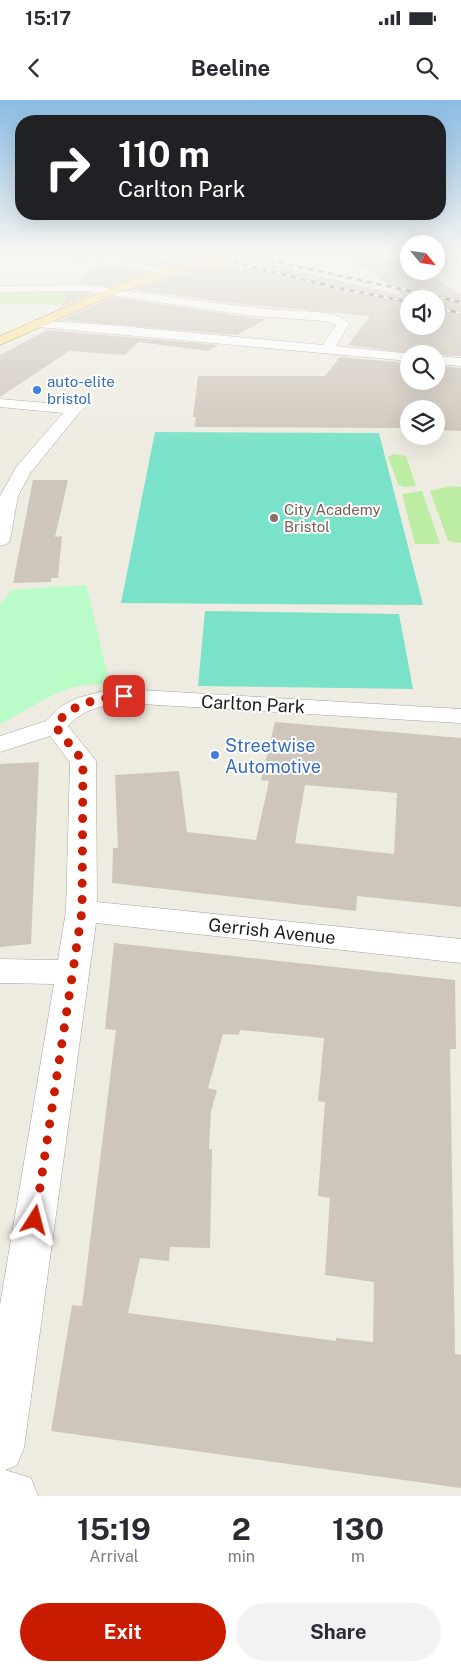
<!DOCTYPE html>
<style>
body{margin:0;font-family:"Public Sans",sans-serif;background:#f2f2f3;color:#2b2b33;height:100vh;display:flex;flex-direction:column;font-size:19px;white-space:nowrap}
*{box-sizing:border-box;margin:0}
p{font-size:16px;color:#7c7c81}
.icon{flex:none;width:28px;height:28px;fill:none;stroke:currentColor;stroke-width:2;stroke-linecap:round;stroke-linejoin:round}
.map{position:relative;height:1396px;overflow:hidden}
.panel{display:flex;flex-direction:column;background:#fff;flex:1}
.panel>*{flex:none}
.banner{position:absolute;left:15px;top:15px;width:431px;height:105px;border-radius:20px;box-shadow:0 5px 20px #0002;background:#202124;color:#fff;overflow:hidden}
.needle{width:32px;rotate:119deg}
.tools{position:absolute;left:400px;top:135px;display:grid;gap:10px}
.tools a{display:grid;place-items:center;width:45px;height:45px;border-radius:50%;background:#fff;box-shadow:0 5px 20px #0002;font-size:25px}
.pin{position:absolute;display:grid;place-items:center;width:42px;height:42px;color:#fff;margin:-21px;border-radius:10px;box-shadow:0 2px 8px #0006}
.me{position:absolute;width:55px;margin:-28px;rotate:9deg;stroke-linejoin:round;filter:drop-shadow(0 0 4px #0008)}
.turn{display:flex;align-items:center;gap:18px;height:105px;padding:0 20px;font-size:22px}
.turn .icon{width:65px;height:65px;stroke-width:2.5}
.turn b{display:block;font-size:35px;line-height:42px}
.eta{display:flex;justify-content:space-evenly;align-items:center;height:85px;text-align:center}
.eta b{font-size:30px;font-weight:700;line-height:35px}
.primary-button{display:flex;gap:10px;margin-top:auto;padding:10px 20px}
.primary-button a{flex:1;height:58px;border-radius:30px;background:#c81b00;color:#fff;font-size:20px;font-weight:700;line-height:58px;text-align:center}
.primary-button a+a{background:#f2f2f3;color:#2b2b33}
.status{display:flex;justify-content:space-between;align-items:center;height:35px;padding:0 25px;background:#fff;direction:ltr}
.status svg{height:14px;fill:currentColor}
header{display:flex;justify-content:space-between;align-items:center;height:65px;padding:0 20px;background:#fff;font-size:22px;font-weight:700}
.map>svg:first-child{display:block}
</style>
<div class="status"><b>15:17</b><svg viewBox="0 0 49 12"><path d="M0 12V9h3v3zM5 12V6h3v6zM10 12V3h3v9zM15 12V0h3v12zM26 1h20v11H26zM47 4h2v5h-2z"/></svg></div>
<header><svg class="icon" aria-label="back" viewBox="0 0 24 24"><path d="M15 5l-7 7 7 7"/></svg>Beeline<svg class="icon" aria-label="search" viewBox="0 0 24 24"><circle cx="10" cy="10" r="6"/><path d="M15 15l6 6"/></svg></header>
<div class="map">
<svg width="461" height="1396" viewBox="0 0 461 1396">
<rect width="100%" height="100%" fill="#eeece1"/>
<g fill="#bdeca3">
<path d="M0 191 90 192 55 205 0 204Z"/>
<path d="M393 354 406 356 416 386 404 387 398 384 388 357Z"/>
<path d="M452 386 461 387V443L448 441 430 391Z"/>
<path d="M422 391 440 444H415L402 394Z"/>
</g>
<path fill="#bafcc8" d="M86 485 110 584C100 585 89 584 79 586 50 592 26 612 0 624V503L7 497 10 490Z"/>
<g fill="#7ae2c8">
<path d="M155 332 379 333 423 505 121 503Z"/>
<path d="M205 511 399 514 413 589 198 586Z"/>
</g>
<g fill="#cec6ba" fill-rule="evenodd">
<path d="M114 151H117L174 164 167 167 108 156Z"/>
<path d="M341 151H392L409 161V171H424L461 195V256L414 254 348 245 370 216 242 204 134 190 196 169 220 166 240 170 267 164 404 196ZM409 199H436V226H409Z"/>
<path d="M100 162 103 165 147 173 110 187 74 183 84 179 80 178Z"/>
<path d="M69 193H83L91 194 60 208Z"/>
<path d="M113 197 253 218 266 219 237 235 61 220Z"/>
<path d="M47 230 218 245 208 251 138 242 125 255 69 251 0 297V255Z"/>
<path d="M340 257 409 263V281H436V266L461 268V331L436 330V309H409V328L195 327 196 317H193L198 276H325Z"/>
<path d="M33 380H68L55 437 62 436 58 478H51V482L13 483Z"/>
<path d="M275 622 461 638V807L357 796 356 811 112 783 113 748H118L115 675 179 671 187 732 256 740 269 681 261 680ZM305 685 397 693 394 754 295 743Z"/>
<path d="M39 662 31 844 0 847V664Z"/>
<path d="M114 843 455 880 456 949H450L455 1254 461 1255V1388L51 1331 72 1205 82 1206 116 930 105 929ZM240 930 324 938 318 1001 325 1002 318 1096 330 1098 325 1175 374 1182 373 1242 336 1238V1241L128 1213 140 1158 169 1161 170 1147 210 1148 212 1049H209L211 1012 217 990 208 988 223 934 239 935Z"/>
</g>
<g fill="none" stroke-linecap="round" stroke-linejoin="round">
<defs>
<g id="minor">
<path d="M79 151H89L85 162 81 163 76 160Z"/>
<path d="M107 158 169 169 174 172 169 175 103 163 102 161Z"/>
<path d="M83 185C154 194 224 206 295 211 311 212 338 210 349 224L336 246 412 254H409V261L38 227 32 223 34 220 109 225 323 245 336 225 325 221 253 216 83 191 0 192V186Z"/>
<path d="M436 256 461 258V266L436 264Z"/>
<path d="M84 298 89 299 91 302 79 313 31 372 18 396 10 440 7 444 0 446V396L17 366 63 313 0 307V299L71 305Z"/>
<path d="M124 589 461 609V623L124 603C103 605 83 609 68 626L96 661 97 802 461 839V863L96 823 24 1348 17 1365 5 1370 31 1378 38 1396H0V1205L54 884 0 883V859L58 860 66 811 70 662 50 636 0 652V636L46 621 60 607 77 598 104 591Z"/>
</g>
<path id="primary" d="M212 157 217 160 216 162 200 166 113 195 0 245V236C67 207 140 171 212 157Z"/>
</defs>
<use href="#minor" stroke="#a3a3a3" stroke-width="1"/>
<use href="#primary" stroke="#947700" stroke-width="1"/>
<use href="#minor" fill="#fff" fill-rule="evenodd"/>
<use href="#primary" fill="#ffe095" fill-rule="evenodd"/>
<defs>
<g id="rail">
<path d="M189 151 338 188 409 202"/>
<path d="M225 151 461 202"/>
<path d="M436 208 461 213"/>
</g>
</defs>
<use href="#rail" stroke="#6a6a6a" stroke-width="2.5"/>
<use href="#rail" stroke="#fff" stroke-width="2" stroke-dasharray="5" stroke-linecap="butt"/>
<defs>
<path id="primary-bridge" d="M212 160 240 151"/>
</defs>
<use href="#primary-bridge" stroke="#947700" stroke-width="12" stroke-linecap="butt"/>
<use href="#primary-bridge" stroke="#ffe095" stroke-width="12"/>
</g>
<linearGradient id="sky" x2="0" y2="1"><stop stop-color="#8bbce4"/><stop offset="0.44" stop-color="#f7f6f2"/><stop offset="1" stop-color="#f7f6f2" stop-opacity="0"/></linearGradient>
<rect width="461" height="346" fill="url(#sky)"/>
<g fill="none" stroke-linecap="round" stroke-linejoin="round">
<path stroke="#c81b00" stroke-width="9" stroke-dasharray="0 16.2" d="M35 1120 82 811 83 661 55 626C71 603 98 598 124 596"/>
</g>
<g fill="#3f7fe0" stroke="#fff" stroke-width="2">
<circle cx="37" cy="290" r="5"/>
<circle cx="215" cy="655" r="5"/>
</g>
<circle fill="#8d6e63" stroke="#fff" stroke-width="2" cx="274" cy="418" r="5"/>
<g text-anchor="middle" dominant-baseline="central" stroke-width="4" stroke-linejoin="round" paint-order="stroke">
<g font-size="15" fill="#366cbe" stroke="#fff" text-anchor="start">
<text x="47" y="281">auto-elite<tspan x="47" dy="17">bristol</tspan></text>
</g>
<g font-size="15" fill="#785e54" stroke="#fff" text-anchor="start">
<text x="284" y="409">City Academy<tspan x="284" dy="17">Bristol</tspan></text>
</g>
<g font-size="18" fill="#1c1c1c" stroke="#fff">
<text transform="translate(253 604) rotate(3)">Carlton Park</text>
<text transform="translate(272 831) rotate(6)">Gerrish Avenue</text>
</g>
<g font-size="18" fill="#366cbe" stroke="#fff" text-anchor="start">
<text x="225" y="645">Streetwise<tspan x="225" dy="21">Automotive</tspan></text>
</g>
</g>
</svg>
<div class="tools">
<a><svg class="needle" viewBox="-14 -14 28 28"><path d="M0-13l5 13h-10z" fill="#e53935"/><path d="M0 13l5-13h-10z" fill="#7c7c81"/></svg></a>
<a><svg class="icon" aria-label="sound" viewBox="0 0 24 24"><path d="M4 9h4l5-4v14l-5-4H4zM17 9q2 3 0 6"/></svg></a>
<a><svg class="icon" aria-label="search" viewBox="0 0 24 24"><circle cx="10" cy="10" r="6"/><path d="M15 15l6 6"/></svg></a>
<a><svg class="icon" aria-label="layers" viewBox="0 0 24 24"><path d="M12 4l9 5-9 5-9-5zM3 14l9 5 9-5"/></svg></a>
</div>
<div class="pin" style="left:124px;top:596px;background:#d93025"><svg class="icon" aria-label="arrive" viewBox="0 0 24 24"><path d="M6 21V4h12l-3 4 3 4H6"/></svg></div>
<svg class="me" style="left:35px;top:1120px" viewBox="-20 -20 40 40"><path d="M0-17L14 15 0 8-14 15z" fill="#c81b00" stroke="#fff" stroke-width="4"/></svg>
<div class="banner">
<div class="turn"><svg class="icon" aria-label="right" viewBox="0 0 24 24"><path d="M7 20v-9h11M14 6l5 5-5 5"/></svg><div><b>110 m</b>Carlton Park</div></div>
</div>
</div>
<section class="panel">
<div class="eta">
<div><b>15:19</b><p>Arrival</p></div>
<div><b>2</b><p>min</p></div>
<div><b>130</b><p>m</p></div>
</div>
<div class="primary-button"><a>Exit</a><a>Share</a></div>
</section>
